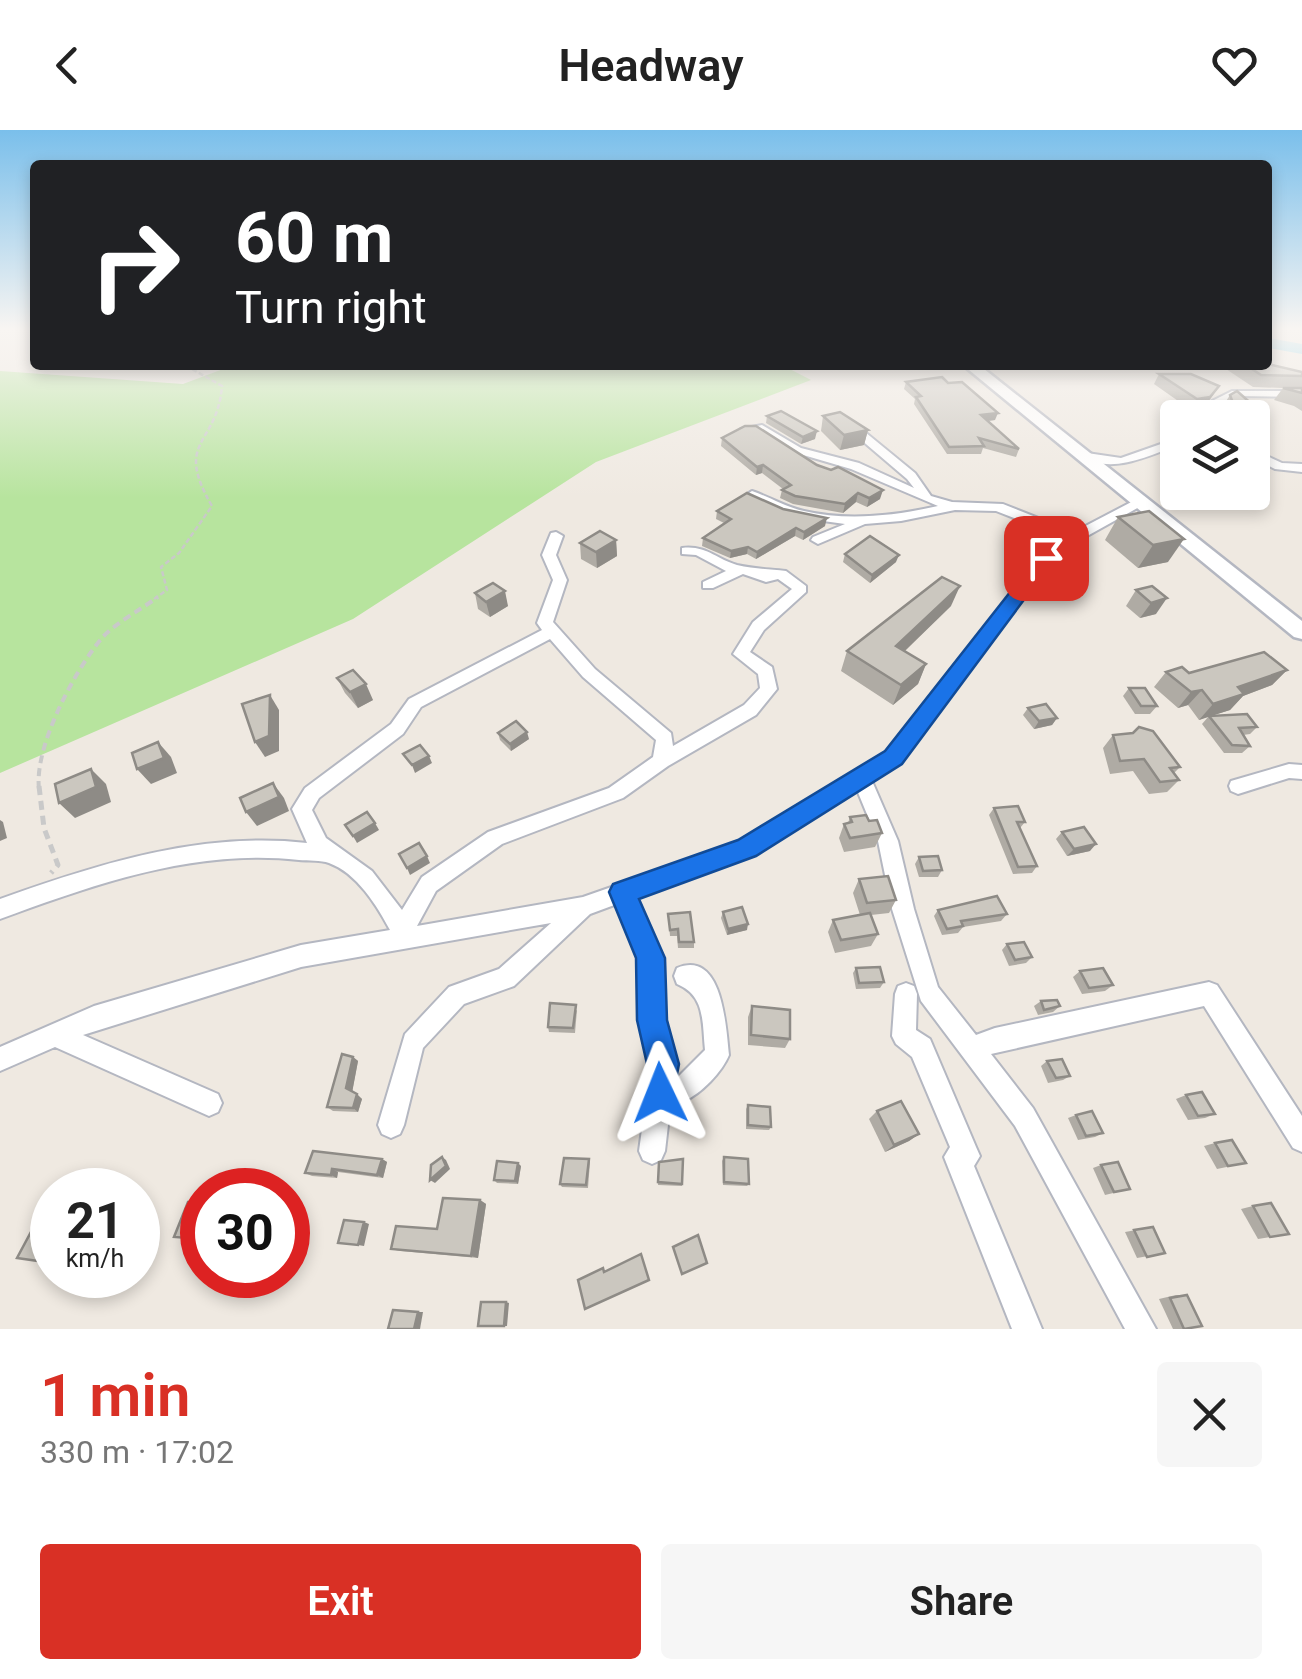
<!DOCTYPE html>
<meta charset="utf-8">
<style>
body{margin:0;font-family:Roboto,sans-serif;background:#f6f6f6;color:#222;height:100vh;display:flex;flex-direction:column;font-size:38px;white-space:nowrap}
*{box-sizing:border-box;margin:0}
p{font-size:32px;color:#767676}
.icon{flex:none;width:55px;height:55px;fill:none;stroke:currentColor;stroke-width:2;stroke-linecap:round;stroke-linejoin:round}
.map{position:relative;height:1199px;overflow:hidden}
.details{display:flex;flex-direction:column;background:#fff;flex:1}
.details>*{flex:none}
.top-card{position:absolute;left:30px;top:30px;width:1242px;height:210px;border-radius:10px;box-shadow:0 5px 15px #0003;background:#202124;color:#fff;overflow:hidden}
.fabs{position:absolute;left:1160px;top:270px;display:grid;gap:20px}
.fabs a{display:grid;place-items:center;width:110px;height:110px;border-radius:10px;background:#fff;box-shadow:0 5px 15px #0003;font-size:50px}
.speed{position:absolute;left:30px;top:1038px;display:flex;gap:20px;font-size:50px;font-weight:700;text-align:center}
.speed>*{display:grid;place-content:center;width:130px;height:130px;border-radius:50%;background:#fff;box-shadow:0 5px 15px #0003;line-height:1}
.speed small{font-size:25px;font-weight:400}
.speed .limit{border:15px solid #d22;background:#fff;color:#111}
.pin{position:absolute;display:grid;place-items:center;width:85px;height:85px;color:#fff;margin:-42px;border-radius:20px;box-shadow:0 5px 15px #0006}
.me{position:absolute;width:110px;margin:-55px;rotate:358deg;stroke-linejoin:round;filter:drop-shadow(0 0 8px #0008)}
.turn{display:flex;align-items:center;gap:35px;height:210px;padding:0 40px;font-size:45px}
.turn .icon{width:130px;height:130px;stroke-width:2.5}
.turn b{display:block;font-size:70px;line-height:85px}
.round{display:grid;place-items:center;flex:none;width:105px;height:105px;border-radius:10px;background:#f6f6f6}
.headline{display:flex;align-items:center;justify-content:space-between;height:170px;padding:0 40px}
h1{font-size:60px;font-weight:600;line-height:75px;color:#d93025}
.action{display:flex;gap:20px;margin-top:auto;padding:20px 40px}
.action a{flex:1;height:115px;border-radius:10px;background:#d93025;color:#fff;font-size:40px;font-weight:600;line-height:115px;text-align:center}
.action a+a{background:#f6f6f6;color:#222}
header{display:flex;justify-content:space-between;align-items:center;height:130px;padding:0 40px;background:#fff;font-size:45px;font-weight:600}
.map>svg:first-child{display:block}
</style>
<header><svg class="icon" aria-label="back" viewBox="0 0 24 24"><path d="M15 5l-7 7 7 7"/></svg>Headway<svg class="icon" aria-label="heart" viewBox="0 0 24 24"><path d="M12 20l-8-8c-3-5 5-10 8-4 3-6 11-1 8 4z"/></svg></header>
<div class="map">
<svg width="1302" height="1199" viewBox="0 0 1302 1199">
<rect width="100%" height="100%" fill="#efe9e1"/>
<path fill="#b7e49e" d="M234 235H782L811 250 596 332 353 489 0 643V241L183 254Z"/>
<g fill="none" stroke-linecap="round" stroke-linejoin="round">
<path fill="#76d0ef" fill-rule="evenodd" d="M1268 208 1302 214V224L1268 218Z"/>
<defs>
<g id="minor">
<path d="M1232 261H1302V267L1238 266 1217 277V288H1206L1208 273Z"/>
<path d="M846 293H854L915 343 931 366 952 372 1003 374 1074 402 1139 368 1150 371 1080 410 1051 431 900 633 872 651 898 711 914 779 938 857 976 905 995 898 1209 852 1217 855 1302 986V1022L1293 1018 1204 876 991 924 1033 978 1156 1199H1125L1015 996 921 871 892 779 878 711 857 660 754 724 635 768 661 828 664 890 675 934 673 956 675 950 705 920C702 893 706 866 677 854L674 846 677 838C723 819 726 898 729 925 722 942 701 964 684 971L675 968 672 960 665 1021 661 1030 652 1034 643 1030 639 1021 651 934 640 890 639 828 617 774 590 784 514 856 464 874 423 918 404 995 400 1004 391 1008 382 1004 378 995 405 904 449 857 499 839 551 793 301 837 83 905 218 964 222 973 218 982 209 986 55 917 0 941V917L94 876 301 815 390 800C377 776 357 743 329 733 321 730 308 731 299 730 197 718 94 754 0 789V769C98 734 201 701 307 713L292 679 305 658 391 594 409 569 542 500 537 493 553 450 542 425 551 403 556 402 563 406 556 425 567 450 553 492 595 539 671 603 673 616 744 575 760 558 758 544 733 524 753 492 792 459 778 449 766 452 743 444 713 458H703V452L726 441 696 425 682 424V418C706 415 716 429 737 435 754 439 769 439 786 441L806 456V462L764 500 750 522 772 537 777 559 756 585 668 636 623 668 502 714 436 761 417 796 583 767 740 712 888 623 1041 425 1065 408 996 381 955 380 901 391 865 394 818 414 811 410 813 407 845 394 794 387 748 368 746 365 752 361C770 367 785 377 804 381 847 391 894 386 938 376L851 339 793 322 756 301 747 302 741 299 762 295 801 318 859 333 914 358 907 349 846 297ZM550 509 583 547 656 610 653 627 609 658 488 702 422 747 402 780 372 741 326 708 312 680 319 668 403 604 421 577Z"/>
<path d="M1252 301 1263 306V310L1252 309Z"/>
<path d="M1178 308V315C1146 327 1113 344 1081 327L1087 323 1121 328Z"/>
<path d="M1252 319 1282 333 1302 334V342L1275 339 1252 327Z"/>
<path d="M1289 634 1302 635V649L1289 648 1238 664 1231 661 1229 656 1231 651Z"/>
<path d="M906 853 914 856 917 864 916 900 930 909 976 1017 980 1026 974 1036 1042 1199H1012L944 1027 950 1017 912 927 896 914 892 906 895 864 898 856Z"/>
</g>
<path id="secondary" d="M963 235H979L1302 491V509L1294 507Z"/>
</defs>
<use href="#minor" stroke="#b4b7c1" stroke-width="4"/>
<use href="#secondary" stroke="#b4b7c1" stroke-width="5"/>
<path stroke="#c9c9c9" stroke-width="2.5" stroke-dasharray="5 2.5" stroke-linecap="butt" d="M154 469 167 460 161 437 179 423 212 376C173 309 217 317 222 256L185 235"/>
<path stroke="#c9c9c9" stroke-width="4" stroke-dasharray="8 5" stroke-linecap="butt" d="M39 659C34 617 74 542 101 509 115 493 140 480 158 467"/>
<path stroke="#c9c9c9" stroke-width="5" stroke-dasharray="9 6" stroke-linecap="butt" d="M39 656 44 698 58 735 51 743"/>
<use href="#minor" fill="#fff" fill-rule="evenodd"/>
<use href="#secondary" fill="#fff" fill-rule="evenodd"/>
</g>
<g fill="#afaba4">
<path d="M1228 235H1268L1302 242V281L1294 276 1274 270 1283 258 1253 257 1226 239Z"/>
<path d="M1159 244 1219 256 1204 278 1191 280 1154 254Z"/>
<path d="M906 252 995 290 988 291 1019 319 1016 327 983 318 981 324H947L914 274 915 269 904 259Z"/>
<path d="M1230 265 1254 276 1246 288H1224L1221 279Z"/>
<path d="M767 286 815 309 801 314 766 293Z"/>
<path d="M823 286 868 300 864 315 840 320 821 301Z"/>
<path d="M722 308 817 335 880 369 867 377 856 372 843 383 793 374 780 368 782 360 783 359 762 343 756 345 721 316Z"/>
<path d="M717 381 825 396 803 410 795 406 756 429 747 424 730 428 702 416 703 408 724 393 716 389Z"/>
<path d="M1149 381 1168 432 1138 438 1105 410 1118 387Z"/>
<path d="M616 410 617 426 597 438 581 429 580 413Z"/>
<path d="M845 424 896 432 870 453 843 432Z"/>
<path d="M1152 456 1156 484 1140 488 1126 476 1136 460Z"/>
<path d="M475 463 508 476 490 487 478 479Z"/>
<path d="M951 476 905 521 926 534 918 554 893 575 841 541 847 521Z"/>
<path d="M1287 540 1272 555 1243 566 1230 580 1210 586 1257 597 1250 604 1243 605 1250 616 1242 623H1224L1202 594 1209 586 1199 590 1188 575 1178 578 1154 557 1166 542 1189 543Z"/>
<path d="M337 548 373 570 358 578 345 563Z"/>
<path d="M1129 558 1157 576 1150 584H1135L1123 566Z"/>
<path d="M1028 578 1057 588 1052 595 1034 599 1023 585Z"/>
<path d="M498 603 529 609 511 621 500 610Z"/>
<path d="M1113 605 1180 637 1174 643 1179 650 1167 662 1149 664 1133 641 1110 644 1103 618Z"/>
<path d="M994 678 1025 692 1020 698 1037 736 1032 743 1013 744 989 685Z"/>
<path d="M850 687 869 691 882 703 875 717 844 722 839 708 844 694 848 693Z"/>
<path d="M1062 702 1090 721 1067 726 1056 709Z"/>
<path d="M919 727 942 740 938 747H919L915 734Z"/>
<path d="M859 749 896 770 889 783 871 785 878 804 871 816 835 823 828 802 833 790 860 785 853 763Z"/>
<path d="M938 780 1007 784 1001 791 963 797 958 803 942 805 934 786Z"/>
<path d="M723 782 747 800 727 805 721 788Z"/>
<path d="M668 784 694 812V818H678L677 806H670Z"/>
<path d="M1007 814 1032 827 1026 833 1009 836 1002 820Z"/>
<path d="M856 838 884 852 880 858 856 859 853 843Z"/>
<path d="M1080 841 1113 855 1105 861 1082 864 1073 847Z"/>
<path d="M1041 871 1060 876 1053 882 1038 885 1034 876Z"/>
<path d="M752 876 790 909 785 918 748 915V887Z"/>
<path d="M577 880 575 903 549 902 548 897Z"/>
<path d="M353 927 358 931 352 962 362 969 358 982 333 981 327 977Z"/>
<path d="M1047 931 1070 946 1063 950 1048 953 1041 936Z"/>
<path d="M1186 965 1215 984 1205 988 1188 990 1176 969Z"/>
<path d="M748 975 771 997 769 1000 746 999V979Z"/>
<path d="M877 981 919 1004 909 1011 885 1022 869 989Z"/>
<path d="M1076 985 1103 1003 1095 1007 1078 1010 1068 988Z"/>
<path d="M1215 1013 1246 1033 1217 1039 1204 1016Z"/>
<path d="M724 1027 749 1054 747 1056 723 1055 722 1031Z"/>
<path d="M382 1029 387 1032 383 1048 338 1042 337 1048 312 1046 305 1043Z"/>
<path d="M589 1029 590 1032 588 1058 562 1057 560 1054Z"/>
<path d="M683 1029 682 1056 658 1055 659 1032Z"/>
<path d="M1101 1035 1130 1059 1105 1065 1093 1038Z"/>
<path d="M521 1036 518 1054 497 1053 494 1050Z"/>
<path d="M480 1070 486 1074 478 1128 400 1121 391 1119 437 1099Z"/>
<path d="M1253 1076 1289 1104 1258 1109 1241 1079Z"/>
<path d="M1153 1097 1165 1123 1137 1128 1125 1102Z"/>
<path d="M1176 1165H1187L1188 1199H1173L1159 1169Z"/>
</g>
<g fill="#8e8b86">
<path d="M1219 256 1204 278 1191 280 1197 269Z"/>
<path d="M998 283 995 290 978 292 981 285Z"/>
<path d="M868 300 864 315 840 320 844 305Z"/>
<path d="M817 301 815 309 801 314 803 307Z"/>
<path d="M763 335 762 343 756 345 757 337Z"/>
<path d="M883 360 880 369 867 377 869 368Z"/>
<path d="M858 363 856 372 843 383 845 374Z"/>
<path d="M827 388 825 396 803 410 804 402Z"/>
<path d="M796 398 795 406 756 429 757 422Z"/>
<path d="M1184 409 1168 432 1138 438 1153 415Z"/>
<path d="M616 410 617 426 597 438 596 422Z"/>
<path d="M748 417 747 424 730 428 731 421Z"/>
<path d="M899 425 896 432 870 453 872 445Z"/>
<path d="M960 456 951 476 889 536 896 516Z"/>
<path d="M505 461 508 476 490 487 486 472Z"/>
<path d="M1167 468 1156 484 1140 488 1151 473Z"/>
<path d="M926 534 918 554 893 575 901 555Z"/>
<path d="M1287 540 1272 555 1243 566 1230 580 1199 590 1213 574 1238 557Z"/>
<path d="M366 554 373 570 358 578 350 562Z"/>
<path d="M1202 560 1188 575 1178 578 1191 562Z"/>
<path d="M270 565 279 580V621L265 627 255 612Z"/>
<path d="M1057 588 1052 595 1034 599 1039 591Z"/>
<path d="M527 602 529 609 511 621 510 614Z"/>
<path d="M158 612 171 627 177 643 151 654 137 639Z"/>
<path d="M429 626 432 633 415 643 412 635Z"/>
<path d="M91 639 106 654 111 672 75 688 59 673Z"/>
<path d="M273 653 284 668 289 681 257 696 246 682Z"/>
<path d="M0 690 3 692 7 708 0 711Z"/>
<path d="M375 693 379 700 357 713 353 706Z"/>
<path d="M1096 714 1090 721 1067 726 1074 719Z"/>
<path d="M427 726 430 733 410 745 407 738Z"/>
<path d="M748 794 747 800 727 805 728 799Z"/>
<path d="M353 927 358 931 352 963 346 958Z"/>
<path d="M357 964 362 969 358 982 353 978Z"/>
<path d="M919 1004 909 1011 885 1022 894 1015Z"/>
<path d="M442 1027 446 1030 450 1039 435 1053 430 1050Z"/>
<path d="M382 1029 387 1032 383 1048 377 1045Z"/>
<path d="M518 1033 521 1036 518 1054 515 1051Z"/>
<path d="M332 1039 338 1042 337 1048 331 1045Z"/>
<path d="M480 1070 486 1074 478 1128 471 1126Z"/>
<path d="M364 1092 369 1094 364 1116 358 1115Z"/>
<path d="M506 1172 509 1173 507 1196H504Z"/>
<path d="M418 1182H423L420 1199H414Z"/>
</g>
<g fill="#cbc7bf" stroke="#8e8b86" stroke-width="2.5">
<path d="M1268 234 1302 242V246L1261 245 1246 235Z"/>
<path d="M1159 244H1191L1219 256 1210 267 1197 269Z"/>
<path d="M942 247 948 253 962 252 998 283 981 285 1019 319 979 308 984 316 949 317 916 267 921 266 906 252Z"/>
<path d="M1283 258H1302V263Z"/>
<path d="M1237 261 1254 276H1234L1230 265Z"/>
<path d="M781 281 817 301 803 307 767 286Z"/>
<path d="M840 282 868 300 844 305 823 286Z"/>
<path d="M745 296H756L817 335 831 340 838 337 883 360 869 368 858 363 845 374 795 366 782 360 791 355 763 335 757 337 722 308Z"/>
<path d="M747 363 783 379 827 388 804 402 796 398 757 422 748 417 731 421 703 408 731 389 717 381Z"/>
<path d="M1149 381 1184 409 1153 415 1118 387Z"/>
<path d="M600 401 616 410 596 422 580 413Z"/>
<path d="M870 406 899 425 872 445 845 424Z"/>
<path d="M942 447 960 456 896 516 926 534 901 555 847 521Z"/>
<path d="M493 453 505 461 486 472 475 463Z"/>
<path d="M1152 456 1167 468 1151 473 1136 460Z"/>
<path d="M1264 522 1287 540 1238 557 1244 564 1213 574 1202 560 1191 562 1166 542 1182 537 1189 543Z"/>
<path d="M353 540 366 554 350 562 337 548Z"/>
<path d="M1129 558H1145L1157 576H1141Z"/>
<path d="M270 565 269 606 255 612 242 574Z"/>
<path d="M1046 574 1057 588 1039 591 1028 578Z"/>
<path d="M1247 584 1257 597 1239 598 1250 616 1232 615 1209 586Z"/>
<path d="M516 591 527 602 510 614 498 603Z"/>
<path d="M1139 597 1153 601 1180 637 1170 638 1179 650 1160 652 1144 629 1120 631 1113 605 1133 603Z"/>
<path d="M158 612 164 628 137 639 132 623Z"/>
<path d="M420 615 429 626 412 635 403 624Z"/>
<path d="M91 639 96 657 59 673 55 654Z"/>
<path d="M273 653 279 667 246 682 240 668Z"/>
<path d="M1018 676 1025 692H1017L1037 736 1018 737 994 678Z"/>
<path d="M367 682 375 693 353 706 345 695Z"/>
<path d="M866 685 869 691 877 690 882 703 850 708 844 694 852 692 850 687Z"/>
<path d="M1084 697 1096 714 1074 719 1062 702Z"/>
<path d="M419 713 427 726 407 738 399 724Z"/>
<path d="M938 726 942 740 923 741 919 727Z"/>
<path d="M888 746 896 770 867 773 859 749Z"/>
<path d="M997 766 1007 784 961 791 963 796 947 799 938 780Z"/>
<path d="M742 777 748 794 728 799 723 782Z"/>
<path d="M690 782 694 812H679L678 799 670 800 668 784Z"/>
<path d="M870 783 878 804 841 810 833 790Z"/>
<path d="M1024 812 1032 827 1015 830 1007 814Z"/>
<path d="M880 837 884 852 859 853 856 838Z"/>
<path d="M1103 838 1113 855 1089 858 1080 841Z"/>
<path d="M1057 870 1060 876 1044 880 1041 871Z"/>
<path d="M550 873 576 875 573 898 548 897Z"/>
<path d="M752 876 790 880V909L751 905Z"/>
<path d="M342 924 353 927 346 958 357 964 353 978 327 977Z"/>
<path d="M1062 929 1070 946 1056 948 1047 931Z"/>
<path d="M1202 962 1215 984 1198 986 1186 965Z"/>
<path d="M901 971 919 1004 894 1015 877 981Z"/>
<path d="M748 975 770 977 771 997 748 995Z"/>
<path d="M1092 981 1103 1003 1086 1006 1076 985Z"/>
<path d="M1232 1010 1246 1033 1228 1036 1215 1013Z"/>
<path d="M313 1021 382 1029 377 1045 332 1039 331 1045 305 1043Z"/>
<path d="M442 1027 446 1036 430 1050 431 1035Z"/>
<path d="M724 1027 748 1029 749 1054 724 1052Z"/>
<path d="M564 1028 589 1029 586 1055 560 1054Z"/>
<path d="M683 1029 682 1054 658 1052 659 1032Z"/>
<path d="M497 1031 518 1033 515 1051 494 1050Z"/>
<path d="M1118 1032 1130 1059 1114 1062 1101 1035Z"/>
<path d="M443 1068 480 1070 471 1126 391 1119 396 1096 437 1099Z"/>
<path d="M188 1072 202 1073V1109L174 1107Z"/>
<path d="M1271 1073 1289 1104 1270 1107 1253 1076Z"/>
<path d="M46 1074 52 1075V1133L17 1128Z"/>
<path d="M344 1090 364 1092 358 1115 338 1113Z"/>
<path d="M1153 1097 1165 1123 1147 1127 1134 1100Z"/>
<path d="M698 1105 707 1133 682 1144 673 1117Z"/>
<path d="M641 1124 649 1150 585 1179 578 1150 603 1138 604 1142Z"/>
<path d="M1187 1165 1202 1196 1184 1199 1170 1168Z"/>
<path d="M481 1172H506L504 1196H478Z"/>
<path d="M393 1180 418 1182 414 1199H388Z"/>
</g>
<linearGradient id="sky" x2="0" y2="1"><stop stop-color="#7abfeb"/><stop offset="0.54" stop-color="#f8f5f2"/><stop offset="1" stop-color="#f8f5f2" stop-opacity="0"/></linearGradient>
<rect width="1302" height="368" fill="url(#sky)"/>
<path fill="#1a73e8" stroke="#114b97" stroke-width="2.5" d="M1040 424 1055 428 902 634 756 726 639 769 665 828 667 890 679 934 671 975 660 980 648 975 643 963 647 934 637 890 636 828 609 762 613 754 738 710 885 621Z"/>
</svg>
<div class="fabs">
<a><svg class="icon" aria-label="layers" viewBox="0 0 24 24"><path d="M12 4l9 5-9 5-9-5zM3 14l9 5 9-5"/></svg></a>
</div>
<div class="speed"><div>21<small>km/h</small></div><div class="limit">30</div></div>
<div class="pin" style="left:1046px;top:428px;background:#d93025"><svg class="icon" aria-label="arrive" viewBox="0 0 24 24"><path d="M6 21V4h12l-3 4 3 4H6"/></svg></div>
<svg class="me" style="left:660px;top:963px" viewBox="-20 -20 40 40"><path d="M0-17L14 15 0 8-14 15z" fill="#1a73e8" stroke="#fff" stroke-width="4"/></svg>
<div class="top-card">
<div class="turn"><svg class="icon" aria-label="right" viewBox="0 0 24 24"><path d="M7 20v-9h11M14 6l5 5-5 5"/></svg><div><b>60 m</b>Turn right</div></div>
</div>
</div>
<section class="details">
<div class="headline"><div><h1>1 min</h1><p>330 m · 17:02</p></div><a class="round"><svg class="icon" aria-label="close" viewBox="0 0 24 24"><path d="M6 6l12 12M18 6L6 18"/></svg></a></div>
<div class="action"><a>Exit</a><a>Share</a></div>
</section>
